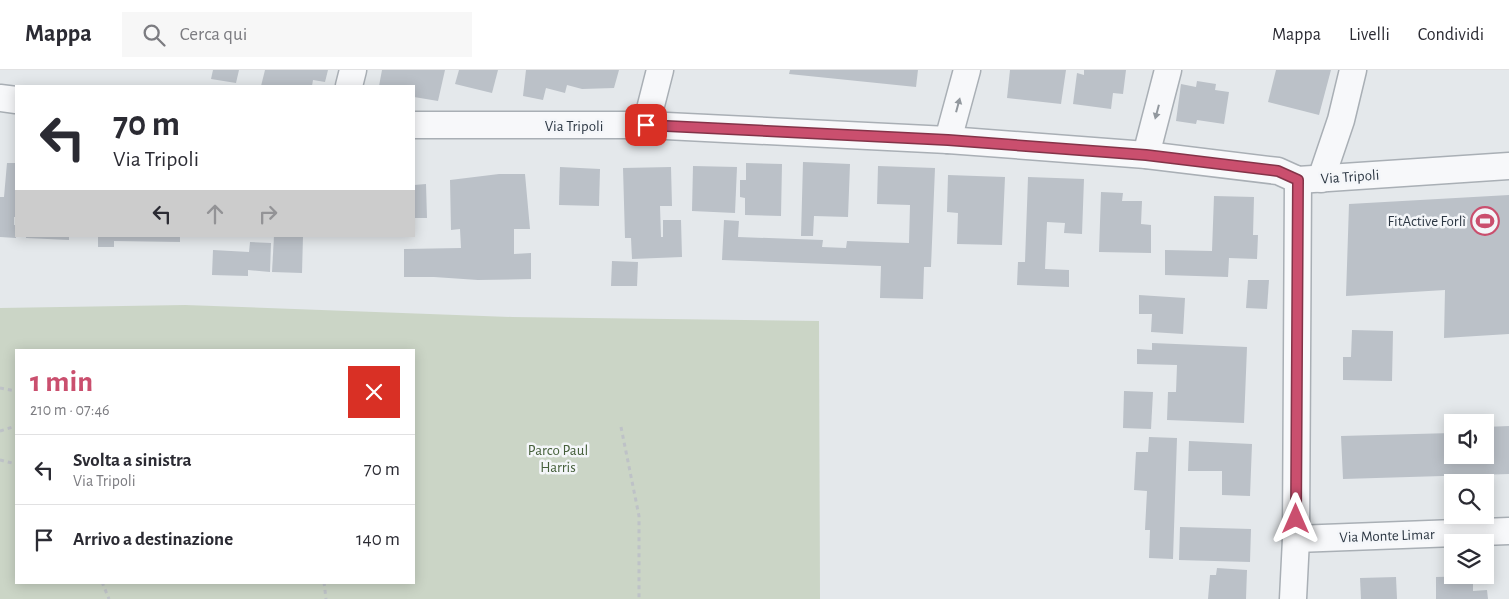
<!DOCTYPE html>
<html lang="it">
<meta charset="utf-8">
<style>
body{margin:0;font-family:"Alegreya Sans",sans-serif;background:#f7f7f7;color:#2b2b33;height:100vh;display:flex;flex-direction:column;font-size:19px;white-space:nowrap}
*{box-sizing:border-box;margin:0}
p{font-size:16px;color:#7c7c81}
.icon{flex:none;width:28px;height:28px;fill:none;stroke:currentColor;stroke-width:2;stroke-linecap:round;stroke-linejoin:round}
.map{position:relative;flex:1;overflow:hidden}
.sheet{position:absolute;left:15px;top:279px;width:400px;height:235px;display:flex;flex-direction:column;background:#fff;border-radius:0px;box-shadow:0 2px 12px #0003}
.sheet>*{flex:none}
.top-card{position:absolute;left:15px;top:15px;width:400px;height:152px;border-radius:0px;box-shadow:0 2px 12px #0003;background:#fff;color:#2b2b33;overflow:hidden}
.tools{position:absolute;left:1444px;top:344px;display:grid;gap:10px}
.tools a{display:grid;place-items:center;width:50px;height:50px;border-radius:0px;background:#fff;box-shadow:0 2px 12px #0003;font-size:25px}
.pin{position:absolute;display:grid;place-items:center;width:42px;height:42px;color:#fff;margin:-21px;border-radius:10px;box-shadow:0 2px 8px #0006}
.me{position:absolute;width:55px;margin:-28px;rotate:0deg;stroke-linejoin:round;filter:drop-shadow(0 0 4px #0008)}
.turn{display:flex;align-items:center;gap:18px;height:105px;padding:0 15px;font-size:22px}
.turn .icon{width:65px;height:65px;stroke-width:2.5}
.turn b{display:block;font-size:35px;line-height:42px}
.lanes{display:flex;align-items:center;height:48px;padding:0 15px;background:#0003;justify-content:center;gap:25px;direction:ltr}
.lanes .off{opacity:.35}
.round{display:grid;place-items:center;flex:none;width:52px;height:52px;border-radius:0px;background:#f7f7f7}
.headline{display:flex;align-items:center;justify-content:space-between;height:85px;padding:0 15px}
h1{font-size:30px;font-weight:600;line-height:38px;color:#ca4f6e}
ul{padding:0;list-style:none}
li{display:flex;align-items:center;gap:15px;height:70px;padding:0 15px;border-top:1px solid #e1e1e2}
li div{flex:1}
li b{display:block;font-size:19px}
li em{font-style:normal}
header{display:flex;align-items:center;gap:30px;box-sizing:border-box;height:70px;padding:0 25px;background:#fff;border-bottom:1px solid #e1e1e2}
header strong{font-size:24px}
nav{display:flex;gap:28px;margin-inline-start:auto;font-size:18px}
.search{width:350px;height:45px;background:#f7f7f7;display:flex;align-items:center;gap:12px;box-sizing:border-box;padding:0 18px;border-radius:0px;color:#7c7c81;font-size:19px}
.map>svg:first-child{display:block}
</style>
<header>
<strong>Mappa</strong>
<div class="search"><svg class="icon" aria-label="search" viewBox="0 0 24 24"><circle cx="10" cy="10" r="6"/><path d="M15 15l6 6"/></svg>Cerca qui</div>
<nav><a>Mappa</a><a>Livelli</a><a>Condividi</a></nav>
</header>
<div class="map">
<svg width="1509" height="529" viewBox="0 0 1509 529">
<rect width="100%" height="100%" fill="#e4e8eb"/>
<path fill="#cbd5c6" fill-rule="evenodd" d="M185 235 512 247 819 251 820 529H0V238ZM16 280H414V512H16Z"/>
<g fill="#bbc1c8">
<path d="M213 0H239L236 13 211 9Z"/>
<path d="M265 0H328L325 12 313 10 312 16H261Z"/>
<path d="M382 0H445L438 31 414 27V16H379Z"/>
<path d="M459 0H498L492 23 455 14Z"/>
<path d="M526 0H619L614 18 582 19 567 15 565 23 546 18 543 30 523 26Z"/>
<path d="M790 0H918L916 17 789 4Z"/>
<path d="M1010 0H1066L1061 34 1007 28Z"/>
<path d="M1084 0H1126L1123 24 1113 23 1111 39 1073 34 1077 3 1084 5Z"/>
<path d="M1276 0H1331L1319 45 1268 32Z"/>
<path d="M1197 11 1216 14 1215 20 1229 22 1224 54 1197 50 1196 54 1176 51 1181 14 1196 17Z"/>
<path d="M803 92 850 94 848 147 814 146 813 166H801Z"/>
<path d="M7 93H16V147H14V155H16V168L0 167V127H4Z"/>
<path d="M746 93 782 94 781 146 745 145V128L740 127V110H746Z"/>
<path d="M693 96 737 97 735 143 692 141Z"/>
<path d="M878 96 935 98 931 197H924L923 229 880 228 881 196 722 190 724 150 739 151 738 167 823 170 822 177 846 178 847 171 909 173 910 135 877 134Z"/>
<path d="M560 97 600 99 599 136 559 135Z"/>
<path d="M671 97 672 136H660L661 167H663V150H681L682 187 632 189 631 168H625L623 98Z"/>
<path d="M499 104H525L530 159H514V184L531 183V209L478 210 434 207H404V179L461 178 460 159 451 160 450 110Z"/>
<path d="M948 105 1005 107 1002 175 957 174 958 143 947 142Z"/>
<path d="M1028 107 1084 109 1082 164 1064 163 1065 153 1047 152 1045 199 1069 200V217L1017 215 1018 192H1025Z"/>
<path d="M426 114 427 148H414V115Z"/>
<path d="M1101 122 1123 123 1122 131H1142L1141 154 1151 155V183L1099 182Z"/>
<path d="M1509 125V264L1444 268 1445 220 1346 226 1349 134Z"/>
<path d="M1214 126 1254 127 1253 165H1258L1257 189 1229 188 1228 207 1165 205V180L1212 181Z"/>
<path d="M26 166H69V170L26 168Z"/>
<path d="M98 166H180V172L114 171V177H98Z"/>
<path d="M274 166H303L302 203 272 202Z"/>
<path d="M250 172 271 173 270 202 248 200V206L212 205 213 180 249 182Z"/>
<path d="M612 191 638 192 637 216H611Z"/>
<path d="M1248 210H1269L1267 239 1246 238Z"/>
<path d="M1139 225 1185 228 1183 264 1151 262 1152 244H1139Z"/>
<path d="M1352 260 1393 261 1392 311 1343 310V287H1351Z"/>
<path d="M1152 273 1247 277 1244 353 1167 350 1168 322H1176L1177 295 1137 294V279L1152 280Z"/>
<path d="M1124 321 1153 322 1151 359 1123 358Z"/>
<path d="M1509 356V404L1343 409 1341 366 1452 363V385H1485V357Z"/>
<path d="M1149 367 1177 368 1173 489 1149 488 1150 460H1145L1147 421 1134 420 1136 382H1148Z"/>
<path d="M1189 371 1252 374 1250 426 1222 425V401H1188Z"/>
<path d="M1180 457 1251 459 1250 492 1179 490Z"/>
<path d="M1217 498 1247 500 1246 529H1208L1210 505H1216Z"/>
<path d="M1473 506V521L1487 520 1488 529H1436V507Z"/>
<path d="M1396 507 1397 529H1361L1360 508Z"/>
</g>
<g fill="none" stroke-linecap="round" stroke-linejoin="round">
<defs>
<g id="street">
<path d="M349 16 353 0"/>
<path d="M0 28 16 30"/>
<path d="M414 55H646L948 70 1146 85 1278 101 1298 110 1509 96"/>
<path d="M646 55 660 0"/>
<path d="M948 70 967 0"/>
<path d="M1146 85 1168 0"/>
<path d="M1321 109 1341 50 1353 0"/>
<path d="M1296 469 1509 461"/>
<path d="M1293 529 1296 469 1298 110"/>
</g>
</defs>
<use href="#street" stroke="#a9afb5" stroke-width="29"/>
<g stroke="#bec2c7" stroke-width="3" stroke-dasharray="4 4" stroke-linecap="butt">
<path d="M0 318 16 321"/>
<path d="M621 357 639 446V529"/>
<path d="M0 361 16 356"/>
<path d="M0 390 16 394"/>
<path d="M102 512 109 529"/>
<path d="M324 512 326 529"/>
</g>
<use href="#street" stroke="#f7f8fa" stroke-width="26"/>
</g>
<defs><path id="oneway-solid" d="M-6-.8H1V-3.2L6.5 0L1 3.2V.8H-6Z" transform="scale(1.25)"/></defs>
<g fill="#92989e">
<use href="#oneway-solid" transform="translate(958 35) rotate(-75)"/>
<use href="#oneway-solid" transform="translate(1157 42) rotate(105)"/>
</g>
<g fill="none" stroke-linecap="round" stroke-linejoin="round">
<defs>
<path id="route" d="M646 55 948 70 1146 85 1278 101 1298 110 1296 449"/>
</defs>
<use href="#route" stroke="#833348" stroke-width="12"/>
<use href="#route" stroke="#ca4f6e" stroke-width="9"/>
</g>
<defs>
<symbol id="stadium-ring" viewBox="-11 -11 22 22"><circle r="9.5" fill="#f4f6f9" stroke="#ca4f6e" stroke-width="1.5"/><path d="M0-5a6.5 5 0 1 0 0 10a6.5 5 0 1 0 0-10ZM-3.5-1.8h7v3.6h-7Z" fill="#ca4f6e"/></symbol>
</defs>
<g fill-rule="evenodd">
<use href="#stadium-ring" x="1469" y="135" width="32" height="32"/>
</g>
<g text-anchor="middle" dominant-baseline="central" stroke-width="5" stroke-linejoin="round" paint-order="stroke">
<g font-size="15" fill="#2c3743" stroke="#f4f6f9">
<text x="574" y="56">Via Tripoli</text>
<text transform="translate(1350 107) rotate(-4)">Via Tripoli</text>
<text transform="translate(1387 466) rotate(-2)">Via Monte Limar</text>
</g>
<g font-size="15" fill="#2c3743" stroke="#f4f6f9" text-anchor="end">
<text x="1466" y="151">FitActive Forlì</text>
</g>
<g font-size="15" fill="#455f3a" stroke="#f4f6f9">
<text x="558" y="380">Parco Paul<tspan x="558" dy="17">Harris</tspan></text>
</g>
</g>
</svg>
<div class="tools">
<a><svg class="icon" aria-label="sound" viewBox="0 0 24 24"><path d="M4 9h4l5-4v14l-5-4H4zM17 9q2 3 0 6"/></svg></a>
<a><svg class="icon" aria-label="search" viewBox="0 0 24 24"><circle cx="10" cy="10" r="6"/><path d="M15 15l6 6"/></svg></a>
<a><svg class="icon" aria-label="layers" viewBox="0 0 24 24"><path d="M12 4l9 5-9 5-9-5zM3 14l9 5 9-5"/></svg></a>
</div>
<div class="pin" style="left:646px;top:55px;background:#d93025"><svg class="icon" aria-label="arrive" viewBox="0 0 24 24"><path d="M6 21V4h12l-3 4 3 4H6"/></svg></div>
<svg class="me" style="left:1296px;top:449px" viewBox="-20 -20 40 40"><path d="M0-17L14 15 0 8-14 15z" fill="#ca4f6e" stroke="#fff" stroke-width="4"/></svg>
<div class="top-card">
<div class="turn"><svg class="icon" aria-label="left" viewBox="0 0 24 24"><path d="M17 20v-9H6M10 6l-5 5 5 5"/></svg><div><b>70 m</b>Via Tripoli</div></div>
<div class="lanes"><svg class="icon" aria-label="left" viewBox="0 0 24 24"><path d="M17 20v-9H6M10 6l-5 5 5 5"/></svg><svg class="icon off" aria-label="ahead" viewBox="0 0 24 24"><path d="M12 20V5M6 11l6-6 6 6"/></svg><svg class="icon off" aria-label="right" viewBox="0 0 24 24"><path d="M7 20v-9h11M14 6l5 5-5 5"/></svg></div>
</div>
<section class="sheet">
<div class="headline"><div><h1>1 min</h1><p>210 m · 07:46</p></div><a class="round" style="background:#d93025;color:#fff"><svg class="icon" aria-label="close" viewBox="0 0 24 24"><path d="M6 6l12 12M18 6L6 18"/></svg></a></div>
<ul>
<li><svg class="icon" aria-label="left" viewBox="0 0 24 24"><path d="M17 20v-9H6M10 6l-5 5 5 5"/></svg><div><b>Svolta a sinistra</b><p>Via Tripoli</p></div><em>70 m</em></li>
<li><svg class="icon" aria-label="arrive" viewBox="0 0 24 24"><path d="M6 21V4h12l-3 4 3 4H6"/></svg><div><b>Arrivo a destinazione</b></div><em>140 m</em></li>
</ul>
</section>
</div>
